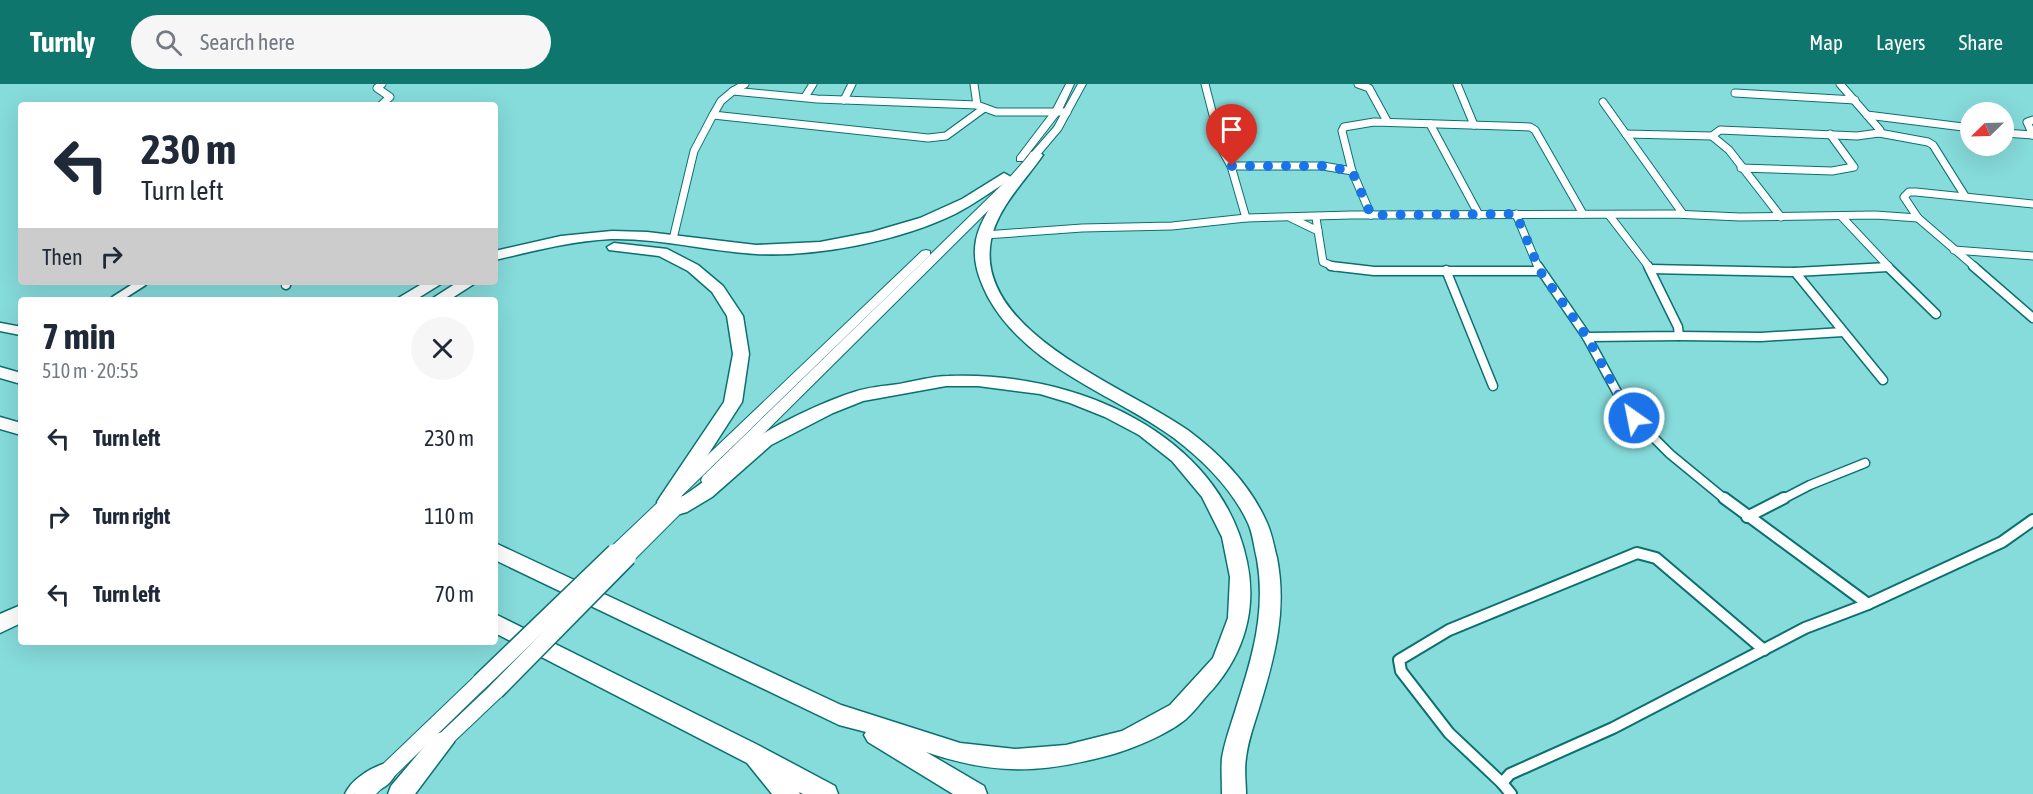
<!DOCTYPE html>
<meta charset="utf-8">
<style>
body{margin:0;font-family:"Asap Condensed",sans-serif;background:#f6f6f7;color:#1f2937;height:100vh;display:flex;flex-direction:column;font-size:22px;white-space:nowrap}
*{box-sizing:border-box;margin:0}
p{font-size:20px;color:#747a83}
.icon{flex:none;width:33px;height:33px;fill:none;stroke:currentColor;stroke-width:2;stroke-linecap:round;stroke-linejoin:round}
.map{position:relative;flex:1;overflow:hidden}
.details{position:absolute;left:18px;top:213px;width:480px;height:348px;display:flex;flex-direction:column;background:#fff;border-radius:6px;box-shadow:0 6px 24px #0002}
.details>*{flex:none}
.hud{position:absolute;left:18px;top:18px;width:480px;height:183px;border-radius:6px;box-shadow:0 6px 24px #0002;background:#fff;color:#1f2937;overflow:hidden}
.needle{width:39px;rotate:247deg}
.controls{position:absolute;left:1960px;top:18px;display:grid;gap:12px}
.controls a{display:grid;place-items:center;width:54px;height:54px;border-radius:50%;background:#fff;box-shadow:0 6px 24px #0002;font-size:30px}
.pin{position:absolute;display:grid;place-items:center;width:51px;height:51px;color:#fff;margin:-62px -26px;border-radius:50% 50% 50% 0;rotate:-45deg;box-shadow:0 0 6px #0007}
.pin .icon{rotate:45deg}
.me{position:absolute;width:66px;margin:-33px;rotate:327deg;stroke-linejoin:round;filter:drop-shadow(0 0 4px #0008)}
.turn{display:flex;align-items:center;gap:21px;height:126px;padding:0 24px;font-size:27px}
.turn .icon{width:78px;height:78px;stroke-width:2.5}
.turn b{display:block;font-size:42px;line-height:51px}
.then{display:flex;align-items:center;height:57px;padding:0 24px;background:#0003;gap:12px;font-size:22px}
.round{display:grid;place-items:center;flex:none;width:63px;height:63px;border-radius:32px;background:#f6f6f7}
.head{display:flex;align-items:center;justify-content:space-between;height:102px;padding:0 24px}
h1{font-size:36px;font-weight:700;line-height:45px}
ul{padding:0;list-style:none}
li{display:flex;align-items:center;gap:18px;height:78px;padding:0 24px}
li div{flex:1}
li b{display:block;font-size:22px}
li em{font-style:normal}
header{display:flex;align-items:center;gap:36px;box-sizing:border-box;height:84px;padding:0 30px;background:#0f766e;color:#fff}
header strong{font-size:28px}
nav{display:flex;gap:33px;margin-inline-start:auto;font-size:21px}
.search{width:420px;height:54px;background:#f6f6f7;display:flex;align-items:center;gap:15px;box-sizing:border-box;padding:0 21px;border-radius:33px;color:#747a83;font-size:22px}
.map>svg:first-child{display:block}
</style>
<header>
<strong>Turnly</strong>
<div class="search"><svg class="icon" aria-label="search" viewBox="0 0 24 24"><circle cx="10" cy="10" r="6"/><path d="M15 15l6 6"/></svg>Search here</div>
<nav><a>Map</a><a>Layers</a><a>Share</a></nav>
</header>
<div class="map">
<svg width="2033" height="710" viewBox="0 0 2033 710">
<rect width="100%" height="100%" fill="#86dbdb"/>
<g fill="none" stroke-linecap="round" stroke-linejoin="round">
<defs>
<g id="street-far2">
<path d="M745 0 733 7 817 15 977 21 996 28H1067"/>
<path d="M974 0 977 21"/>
<path d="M1205 0 1222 66 1231 82 1246 134"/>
<path d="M1358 0 1369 4 1387 37"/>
<path d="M1457 0 1474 41"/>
<path d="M733 7 721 17 713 31 928 54 946 52 983 25"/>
<path d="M1735 9 1855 16"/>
<path d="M805 13 813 0"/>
<path d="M844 16 852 0"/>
<path d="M1603 18 1683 130"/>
<path d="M381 21 390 13 377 4 382 0"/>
<path d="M1867 31 1971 44"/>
<path d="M2033 36 2027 38 2033 51"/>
<path d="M1430 40 1479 131"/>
<path d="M1879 49 1928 58 1933 61 1965 112"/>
<path d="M2004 49 2033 51"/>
<path d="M1626 50 1712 52"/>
<path d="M1231 82H1323L1352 87"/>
<path d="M1741 84 1832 87 1854 83 1830 50"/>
<path d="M1516 130 1538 183"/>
<path d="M1371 131 1352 87 1342 47 1344 43 1374 38 1530 43 1535 46 1583 130"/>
<path d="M1609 131 1649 183"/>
<path d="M1841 132 1889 183"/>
<path d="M1781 133 1729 66 1712 52 1720 46 1857 52 1879 49 1880 46 1840 0"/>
<path d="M1291 134 1318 147"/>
<path d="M1316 134 1323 178 1335 183"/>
<path d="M985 151 1082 144 1172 142 1246 134 1351 131 1673 130 1740 133 1875 131 1918 134"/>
<path d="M673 155 694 67 713 31"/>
<path d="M1954 166 2033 172"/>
<path d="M1882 183H1888"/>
<path d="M1975 183 1918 134 1904 113 1909 108H1916L2033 120"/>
</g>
<g id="street-far1">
<path d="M1331 182 1374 187H1540"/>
<path d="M1538 182 1587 253 1624 321 1634 334 1670 370 1726 416"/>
<path d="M1887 182 1936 230"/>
<path d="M1973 182 2033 234"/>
<path d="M1650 185 1795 188 1888 183"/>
<path d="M1446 186 1493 302"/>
<path d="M1795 188 1883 296"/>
<path d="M286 201 287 198"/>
<path d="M115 216 143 198"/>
<path d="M0 243 21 247"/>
<path d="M1679 252 1761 253 1843 248"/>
<path d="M1587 253 1679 252 1678 243 1648 182"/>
<path d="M1781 416 1810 401 1865 379"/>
</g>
<g id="street">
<path d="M1724 414 1868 520"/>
<path d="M1747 433 1784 414"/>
<path d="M1502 699 1449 649 1401 587 1399 576 1449 546 1637 469 1656 474 1764 566"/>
<path d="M1511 710 1502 699 1510 690 1613 644 1805 544 1868 520 2002 458 2033 436"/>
</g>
<g id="secondary">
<path d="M1066 0H1074L1061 28 1023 77H1017V73L1052 27Z"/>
<path d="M1078 0H1086L1061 46 1018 97 713 400H703L701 396 703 392 1010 93 1054 43Z"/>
<path d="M926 166 930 167V171L669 424 682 412H692L694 416 633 477H623L622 471 615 474 610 472 608 468 610 464 922 167Z"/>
<path d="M480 591 486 593 488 598 486 603 376 710H355L358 704 474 593Z"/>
<path d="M496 600 502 602 504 607 502 612 444 667 438 670 432 667 429 662 432 657 490 602Z"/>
</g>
<g id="highway">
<path d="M1036 67 1043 71C1025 97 997 124 991 156 973 249 1130 304 1189 347 1221 371 1251 402 1267 439 1272 450 1274 463 1277 474 1287 526 1275 572 1260 621 1255 638 1248 656 1246 674 1244 686 1246 698 1246 710H1222C1222 698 1221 686 1222 674 1225 656 1232 638 1237 621 1253 572 1266 526 1257 475 1254 463 1253 450 1248 439 1233 406 1203 376 1174 354 1112 309 1027 284 988 213 979 195 972 177 976 156 983 124 1013 95 1031 68Z"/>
<path d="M1004 89 1011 93 1009 96C991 108 974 120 955 130 900 157 817 173 756 170 707 167 660 154 611 155 571 157 534 167 495 176V167L561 152 612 147 647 148 756 161 820 158 872 148 920 134 962 115Z"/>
<path d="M614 159 667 165 698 181 723 202 743 232 749 270 742 318 680 414C708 397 730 374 757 354 778 339 828 316 854 308 868 303 884 302 899 300 915 297 933 292 949 292 1072 287 1220 347 1247 478 1257 525 1244 569 1213 605 1204 614 1196 626 1186 635 1168 650 1132 665 1110 671 1039 690 995 691 926 668L984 702 987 710H953L868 658 864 651 866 648 839 641 495 476V459L841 621 960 659 1015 665 1066 661 1122 647 1170 621 1213 574 1228 534 1230 493 1222 453 1202 413 1172 377 1139 351 1105 333 1070 319 1040 310 978 302H946L863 317 833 329 771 361 712 413 687 428 680 430 673 428 671 424 660 423 657 418 660 413 724 318 733 270 727 232 712 208 688 187 659 172 609 166 607 163Z"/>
<path d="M425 198H444L415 216H395Z"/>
<path d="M458 198H477L449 216H430Z"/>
<path d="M0 283 21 289V300L0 294Z"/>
<path d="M0 333 21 339V351L0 345Z"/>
<path d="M21 521V539L0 549V530Z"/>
<path d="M495 530 758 661 835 702 838 710H803L799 708 800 710H772L747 679 495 549Z"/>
<path d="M442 648 450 651 454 658 415 710H388L391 702 434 651Z"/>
<path d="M383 680 391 683 395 691C385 710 365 710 345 710 351 696 369 685 383 680Z"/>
</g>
</defs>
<use href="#street-far2" stroke="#0b7071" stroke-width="9"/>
<use href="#street-far1" stroke="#0b7071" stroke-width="11"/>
<use href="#street" stroke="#0b7071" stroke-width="14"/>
<use href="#secondary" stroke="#0b7071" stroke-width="2"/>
<use href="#highway" stroke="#0b7071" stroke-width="3"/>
<use href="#street-far2" stroke="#fff" stroke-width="7"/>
<use href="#street-far1" stroke="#fff" stroke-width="8"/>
<use href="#street" stroke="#fff" stroke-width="10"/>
<use href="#secondary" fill="#fff" fill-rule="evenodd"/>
<use href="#highway" fill="#fff" fill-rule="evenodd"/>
<defs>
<g id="secondary-bridge">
<path d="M480 598 615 468"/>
<path d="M496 607 628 473"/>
</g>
</defs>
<use href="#secondary-bridge" stroke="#0b7071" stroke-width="19" stroke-linecap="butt"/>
<use href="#secondary-bridge" stroke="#fff" stroke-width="16"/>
</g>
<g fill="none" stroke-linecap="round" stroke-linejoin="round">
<path stroke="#1a73e8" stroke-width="10" stroke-dasharray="0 18" d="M1232 82H1323L1352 87 1371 131 1516 130 1540 187 1587 253 1624 321 1634 334"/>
</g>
</svg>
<div class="controls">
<a><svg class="needle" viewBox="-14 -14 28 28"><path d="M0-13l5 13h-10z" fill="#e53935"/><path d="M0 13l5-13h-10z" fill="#747a83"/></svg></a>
</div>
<div class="pin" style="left:1232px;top:82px;background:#d93025"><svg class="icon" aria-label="arrive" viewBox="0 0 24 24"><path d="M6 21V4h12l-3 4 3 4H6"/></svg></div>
<svg class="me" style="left:1634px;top:334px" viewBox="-20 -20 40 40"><circle r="17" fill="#1a73e8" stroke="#fff" stroke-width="3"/><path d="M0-11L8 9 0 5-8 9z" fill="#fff"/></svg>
<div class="hud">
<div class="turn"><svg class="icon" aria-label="left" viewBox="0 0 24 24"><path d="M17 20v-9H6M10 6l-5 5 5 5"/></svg><div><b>230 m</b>Turn left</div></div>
<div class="then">Then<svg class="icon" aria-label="right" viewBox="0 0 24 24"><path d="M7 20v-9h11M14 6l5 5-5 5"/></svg></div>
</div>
<section class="details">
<div class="head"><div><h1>7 min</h1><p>510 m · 20:55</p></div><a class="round"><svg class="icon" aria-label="close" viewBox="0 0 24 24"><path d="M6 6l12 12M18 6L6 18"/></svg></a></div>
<ul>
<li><svg class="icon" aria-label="left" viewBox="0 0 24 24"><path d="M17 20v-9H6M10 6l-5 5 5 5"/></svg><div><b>Turn left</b></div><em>230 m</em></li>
<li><svg class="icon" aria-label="right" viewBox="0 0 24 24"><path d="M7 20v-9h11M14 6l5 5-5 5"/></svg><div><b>Turn right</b></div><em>110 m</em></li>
<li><svg class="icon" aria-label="left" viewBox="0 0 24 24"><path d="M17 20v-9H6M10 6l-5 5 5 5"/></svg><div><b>Turn left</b></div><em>70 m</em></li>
</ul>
</section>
</div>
